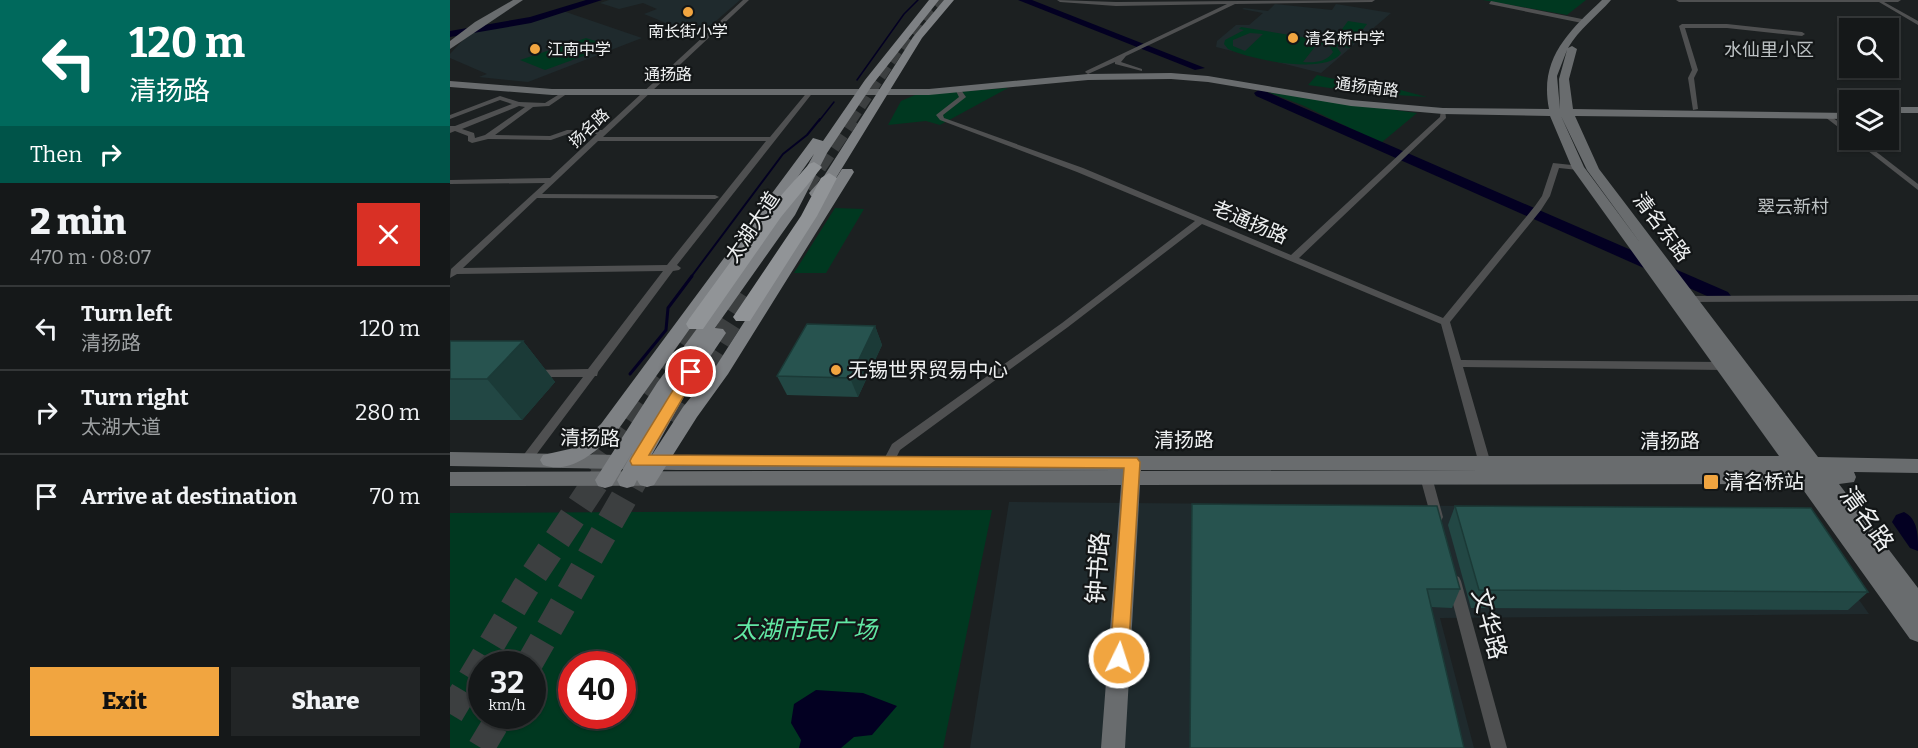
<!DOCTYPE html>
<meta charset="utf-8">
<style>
body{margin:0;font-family:Bitter,"Noto Sans SC",serif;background:#222526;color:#f1f3f6;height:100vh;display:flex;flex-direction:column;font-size:22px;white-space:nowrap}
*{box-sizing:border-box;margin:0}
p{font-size:20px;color:#9da0a2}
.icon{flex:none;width:33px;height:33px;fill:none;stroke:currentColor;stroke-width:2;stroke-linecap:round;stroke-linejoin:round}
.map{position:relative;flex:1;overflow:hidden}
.side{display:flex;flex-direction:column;background:#151819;width:450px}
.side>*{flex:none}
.banner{background:#00695c;color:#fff;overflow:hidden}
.tools{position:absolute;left:1389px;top:18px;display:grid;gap:12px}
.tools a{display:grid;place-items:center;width:60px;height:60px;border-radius:0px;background:#151819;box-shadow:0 2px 4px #0004,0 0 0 2px #343738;font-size:30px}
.speed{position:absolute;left:18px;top:651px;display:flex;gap:12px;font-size:30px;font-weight:700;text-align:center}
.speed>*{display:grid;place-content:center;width:78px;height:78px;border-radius:50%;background:#151819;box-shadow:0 2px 4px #0004,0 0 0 2px #343738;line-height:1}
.speed small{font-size:15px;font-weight:400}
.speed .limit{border:9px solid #d22;background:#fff;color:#111}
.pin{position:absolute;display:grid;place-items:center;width:51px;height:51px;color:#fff;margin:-26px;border:3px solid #fff;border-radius:50%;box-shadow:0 2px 6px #0007}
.me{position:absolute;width:66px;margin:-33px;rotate:4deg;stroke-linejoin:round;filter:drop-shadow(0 0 4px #0008)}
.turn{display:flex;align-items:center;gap:21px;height:126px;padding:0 30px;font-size:27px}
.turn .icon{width:78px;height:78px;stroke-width:2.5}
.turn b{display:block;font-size:42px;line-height:51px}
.then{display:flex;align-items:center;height:57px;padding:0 30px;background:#0003;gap:12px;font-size:22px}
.round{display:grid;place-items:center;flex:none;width:63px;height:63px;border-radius:0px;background:#222526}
.head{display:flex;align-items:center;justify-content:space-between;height:102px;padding:0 30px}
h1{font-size:36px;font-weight:800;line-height:45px}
.action{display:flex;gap:12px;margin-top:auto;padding:12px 30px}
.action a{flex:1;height:69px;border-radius:0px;background:#f1a540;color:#111;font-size:24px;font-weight:800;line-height:69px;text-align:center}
.action a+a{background:#222526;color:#f1f3f6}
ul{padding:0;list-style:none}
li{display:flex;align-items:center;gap:18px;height:84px;padding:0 30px;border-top:2px solid #343738}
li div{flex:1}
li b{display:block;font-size:22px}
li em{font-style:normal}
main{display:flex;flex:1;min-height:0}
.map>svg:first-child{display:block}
</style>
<main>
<section class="side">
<div class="banner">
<div class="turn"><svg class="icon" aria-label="left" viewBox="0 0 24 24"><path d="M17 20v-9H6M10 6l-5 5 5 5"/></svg><div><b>120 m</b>清扬路</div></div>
<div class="then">Then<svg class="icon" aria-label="right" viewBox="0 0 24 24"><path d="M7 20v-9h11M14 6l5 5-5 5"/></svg></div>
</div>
<div class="head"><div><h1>2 min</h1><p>470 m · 08:07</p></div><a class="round" style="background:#d93025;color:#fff"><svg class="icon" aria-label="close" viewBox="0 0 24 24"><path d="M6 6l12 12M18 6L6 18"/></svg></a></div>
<ul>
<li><svg class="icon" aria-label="left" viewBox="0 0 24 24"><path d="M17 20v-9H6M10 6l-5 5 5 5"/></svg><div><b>Turn left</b><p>清扬路</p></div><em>120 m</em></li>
<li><svg class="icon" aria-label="right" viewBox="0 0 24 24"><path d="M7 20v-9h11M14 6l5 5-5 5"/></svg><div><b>Turn right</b><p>太湖大道</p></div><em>280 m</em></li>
<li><svg class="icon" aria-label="arrive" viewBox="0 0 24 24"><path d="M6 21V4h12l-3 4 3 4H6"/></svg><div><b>Arrive at destination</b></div><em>70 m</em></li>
</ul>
<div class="action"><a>Exit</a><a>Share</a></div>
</section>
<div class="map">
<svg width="1468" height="748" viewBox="0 0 1468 748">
<rect width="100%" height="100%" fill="#1c2021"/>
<g fill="#1f2a2d">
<path d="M159 0H290L259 27 231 29 194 14 207 9 193 3 169 9 150 3Z"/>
<path d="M825 4 882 10 886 4 941 13 871 73 766 47 767 41 786 25H799L813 13 792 9 794 8 818 11Z"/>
<path d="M113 11 192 38 78 82 29 77 37 74 0 58V54L12 41 25 31Z"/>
<path d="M559 502 1345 509 1419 614 990 618 1024 748H520Z"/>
</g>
<g fill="#003820" fill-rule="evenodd">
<path d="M1033 0H1136L1117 15Z"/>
<path d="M898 21 917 24 903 43 884 40Z"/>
<path d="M791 27 901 45 900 48 886 46 891 53C876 76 799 59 778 49L774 44 775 40 794 30 789 29ZM800 33 813 34 795 51 783 46V40ZM868 43 880 47 883 52C877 62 864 63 853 62Z"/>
<path d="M136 38 161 46 95 70 70 60Z"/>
<path d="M867 75 936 91 939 87 977 97 916 93 858 85Z"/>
<path d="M558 88 490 125 476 121 438 125 451 101 465 95Z"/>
<path d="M817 92 967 113 931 143 852 105Z"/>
<path d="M385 208 414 209 376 273H344Z"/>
<path d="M542 510 493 748H0V513ZM32 664H82V716H32ZM122 664H172V716H122Z"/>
</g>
<path fill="#030022" d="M366 690 413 693 447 706 422 735 404 737 391 748H349L351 740 341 723 344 704Z"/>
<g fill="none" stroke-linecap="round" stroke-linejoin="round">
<g stroke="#030022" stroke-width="1.5">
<path d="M407 80 454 14 468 0"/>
<path d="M369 121 384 102"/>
</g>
<path stroke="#030022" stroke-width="2" d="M241 277 333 154 357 135 370 119"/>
<path stroke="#030022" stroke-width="3" d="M180 374 216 330 218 308 242 276"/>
<g fill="#030022" fill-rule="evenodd">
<path d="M136 0H152L81 23 0 37V31L80 17Z"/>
<path d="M568 0H582L755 68 745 70Z"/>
<path d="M810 89 1278 292 1281 296 1278 300H1266L806 96 804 93Z"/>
<path d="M1454 512C1468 519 1468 535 1468 551L1460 548 1442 522 1446 515Z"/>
</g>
<g stroke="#3c3f40" stroke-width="12" stroke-dasharray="12 6" stroke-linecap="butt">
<path d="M456 51 480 13 494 0"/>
<path d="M400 121 450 46"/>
</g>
<path stroke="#3c3f40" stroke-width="16" stroke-dasharray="16 8" stroke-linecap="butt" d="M355 187 401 119"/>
<g stroke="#3c3f40" stroke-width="21" stroke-dasharray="21 10" stroke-linecap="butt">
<path d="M220 420 299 294"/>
<path d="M143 471 246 324"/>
<path d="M146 482 159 462"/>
<path d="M184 482 195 462"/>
</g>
<g stroke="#3c3f40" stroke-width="27" stroke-dasharray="27 14" stroke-linecap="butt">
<path d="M79 664 184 480"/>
<path d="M0 714 75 588 147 480"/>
<path d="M31 748 50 716"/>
</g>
<g fill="#4f5051" fill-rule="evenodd">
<path d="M293 0H299L153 137H320L359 90 364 91 227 265 231 268 229 270 223 271 148 372 147 376H145L80 463 76 465 72 463 70 460 72 457 133 377H84L80 376 79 373 80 370 138 369 213 271 7 274 0 278 1 269 95 183 0 184V180L100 178 147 134H118L101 140 38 139 22 143 18 141V136L5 131 0 133V126H5L62 104 50 100 0 119V115L50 96 69 102 95 103 116 90 119 92 118 93 99 106 83 107 45 135 100 136 117 130H152ZM69 106 75 107 35 135 25 138 24 133 12 129ZM148 141H316L217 265 13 268 87 198 265 199 269 197 265 195 92 194Z"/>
<path d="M607 0 666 2 925 0 922 2 785 4 676 56 671 62 692 69V71L665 64V62L638 74 635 72 636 71 777 4 666 6 610 2Z"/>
<path d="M1226 0H1451L1448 2H1434L1468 21V25L1429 2H1229Z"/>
<path d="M1041 1 1132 19 1135 21 1132 23 1039 4Z"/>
<path d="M1277 24 1352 32 1355 34 1352 36 1277 28H1235L1248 70 1244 78 1248 109 1243 110 1238 78 1242 70 1229 26 1232 24Z"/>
<path d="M509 89 511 90 516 97 493 115 494 118 633 168 841 255 980 126 990 117 991 110H995L996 118 849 258 993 318 1085 206 1092 196 1103 163 1131 166 1132 168 1128 170 1109 168 1100 196 1091 210 1000 322 1011 360 1274 362 1279 366 1274 370 1013 367 1041 464 1039 467 1035 469 1031 467 1029 464 991 324 752 224 618 327 450 450 442 466 438 468 434 466 432 463 442 444 612 323 745 221 627 172 490 120 486 115 509 97 506 91Z"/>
<path d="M1375 115H1379L1400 130V136L1375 117Z"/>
<path d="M1404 140H1411L1468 184V190Z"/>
<path d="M1468 295V301L1239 302 1234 299 1239 296Z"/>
<path d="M976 472 980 474 982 477 993 517 991 521 987 522 983 521 981 517 970 477 972 474Z"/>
<path d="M1004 575 1009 577 1011 581 1057 748H1041L997 581 999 577Z"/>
</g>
<g fill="#696c6e" fill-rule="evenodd">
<path d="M63 0H73L0 49V41L25 22Z"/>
<path d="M1152 0H1161C1147 16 1129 29 1118 48L1122 46 1127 49 1119 79 1123 109 1400 113V119L1125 116 1149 169 1368 457 1468 459V473L1404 472 1406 477 1404 482 1389 484 1468 588V642L1460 639 1349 484 690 485 675 748H651L671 485 0 486V472L673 470H226L0 466V452L226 456H1329L1122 168 1100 116 993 114 901 106 758 82 721 79 638 80 479 95H102L0 87V81L102 89H479L638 74 721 73 758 76 901 100 993 108 1099 109C1089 59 1118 32 1152 0ZM1117 50 1109 79 1110 109 1107 76ZM1111 116 1137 170 1191 244 1134 167ZM691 470H1035L691 471Z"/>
<rect x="1438" y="107" width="30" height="6"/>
</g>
<g fill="#7e8184" fill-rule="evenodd">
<path d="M479 0H489L423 84 377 153 345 215 265 328 273 329 276 333 237 391 200 458 233 407 266 366 392 169H402L404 172 278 374 247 417 204 485 197 487 190 485 187 480 184 486 177 488 170 486 167 480 182 453 162 486 155 488 148 486 145 480 207 383 331 214 364 154 165 434C146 451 121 475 93 465L90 460 93 455 124 448 151 424 363 138 373 141 415 80Z"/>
<path d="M494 0H504L472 38 386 178 371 196H361L359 193 374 176 463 37Z"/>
</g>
<g fill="#919497" fill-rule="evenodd">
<path d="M364 162 372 167 331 217 253 329H239L236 324 239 319 319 209 359 164Z"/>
<path d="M379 173 387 178 367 216 300 321H286L283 317 351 216 371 178Z"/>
</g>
</g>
<g fill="#224744">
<path d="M425 326 432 345 408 397 337 395 327 376Z"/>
<path d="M0 341H73L105 382 72 420H0Z"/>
<path d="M742 504 1010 589 1002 608 981 607Z"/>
<path d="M1005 506 1418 592 1398 610 1021 608 998 525Z"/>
</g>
<g fill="#1b3a37">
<path d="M425 326 432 345 408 397 400 378Z"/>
<path d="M73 341 105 382 72 420 37 379Z"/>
</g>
<g fill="#27534f" stroke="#1b3a37" stroke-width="1.5">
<path d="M357 324 425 326 400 378 327 376Z"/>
<path d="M0 341H73L37 379H0Z"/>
<path d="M742 504 987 506 1010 589H977L1014 748H740Z"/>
<path d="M1005 506 1361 508 1418 592 1029 590Z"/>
</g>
<path fill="#f1a540" stroke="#9d6b2a" stroke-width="1.5" d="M241 367 248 372 199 455 687 458 690 462 678 658 676 664 669 667 662 664 660 658 674 468 182 465 180 461 182 457 236 369Z"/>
<g fill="#f1a540" stroke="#131617" stroke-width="2">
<circle cx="238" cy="12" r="6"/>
<circle cx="843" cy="38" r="6"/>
<circle cx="85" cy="49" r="6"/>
<circle cx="386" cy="370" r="6"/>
<rect x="1253" y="474" width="16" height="16" rx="3"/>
</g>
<g text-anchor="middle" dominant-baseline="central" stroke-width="4.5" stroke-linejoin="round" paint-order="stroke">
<g font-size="16" fill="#eef0f1" stroke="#131617" text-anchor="start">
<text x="238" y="31" text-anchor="middle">南长街小学</text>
<text x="855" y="38">清名桥中学</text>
<text x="97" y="49">江南中学</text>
</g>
<g font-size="16" fill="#eef0f1" stroke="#131617">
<text x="218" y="74">通扬路</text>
<text transform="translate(917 87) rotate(7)">通扬南路</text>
<text transform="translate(139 128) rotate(-43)">扬名路</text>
</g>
<g font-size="18" fill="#bcc1c3" stroke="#131617">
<text x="1319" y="50">水仙里小区</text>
<text x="1343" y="207">翠云新村</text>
</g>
<g font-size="20" fill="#eef0f1" stroke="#131617">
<text transform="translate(800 222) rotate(23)">老通扬路</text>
<text transform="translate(302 227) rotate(-56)">太湖大道</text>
<text transform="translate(1212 227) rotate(53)">清名东路</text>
<text transform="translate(140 438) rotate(1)">清扬路</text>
<text x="734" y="440">清扬路</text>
<text x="1220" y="441">清扬路</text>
</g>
<g font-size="20" fill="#eef0f1" stroke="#131617" text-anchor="start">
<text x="398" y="370">无锡世界贸易中心</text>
<text x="1274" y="482">清名桥站</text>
</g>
<g font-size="24" fill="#eef0f1" stroke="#131617">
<text transform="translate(1417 519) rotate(54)">清名路</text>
<text transform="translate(648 568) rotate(-86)">钟书路</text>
<text transform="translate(1039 624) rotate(75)">文华路</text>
</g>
<g font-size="24" font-style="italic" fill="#61e8a4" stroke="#131617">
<text x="355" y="630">太湖市民广场</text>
</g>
</g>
</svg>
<div class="tools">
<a><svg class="icon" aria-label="search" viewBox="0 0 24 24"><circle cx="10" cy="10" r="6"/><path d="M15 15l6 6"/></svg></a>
<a><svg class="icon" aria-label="layers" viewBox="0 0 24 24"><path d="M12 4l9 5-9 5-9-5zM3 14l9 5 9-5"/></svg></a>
</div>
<div class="speed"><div>32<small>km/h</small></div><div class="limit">40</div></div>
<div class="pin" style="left:241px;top:372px;background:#d93025"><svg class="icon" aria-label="arrive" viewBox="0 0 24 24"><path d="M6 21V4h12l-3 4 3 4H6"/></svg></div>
<svg class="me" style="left:669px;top:658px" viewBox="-20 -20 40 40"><circle r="17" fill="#f1a540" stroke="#fff" stroke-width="3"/><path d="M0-11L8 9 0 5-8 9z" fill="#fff"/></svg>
</div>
</main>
